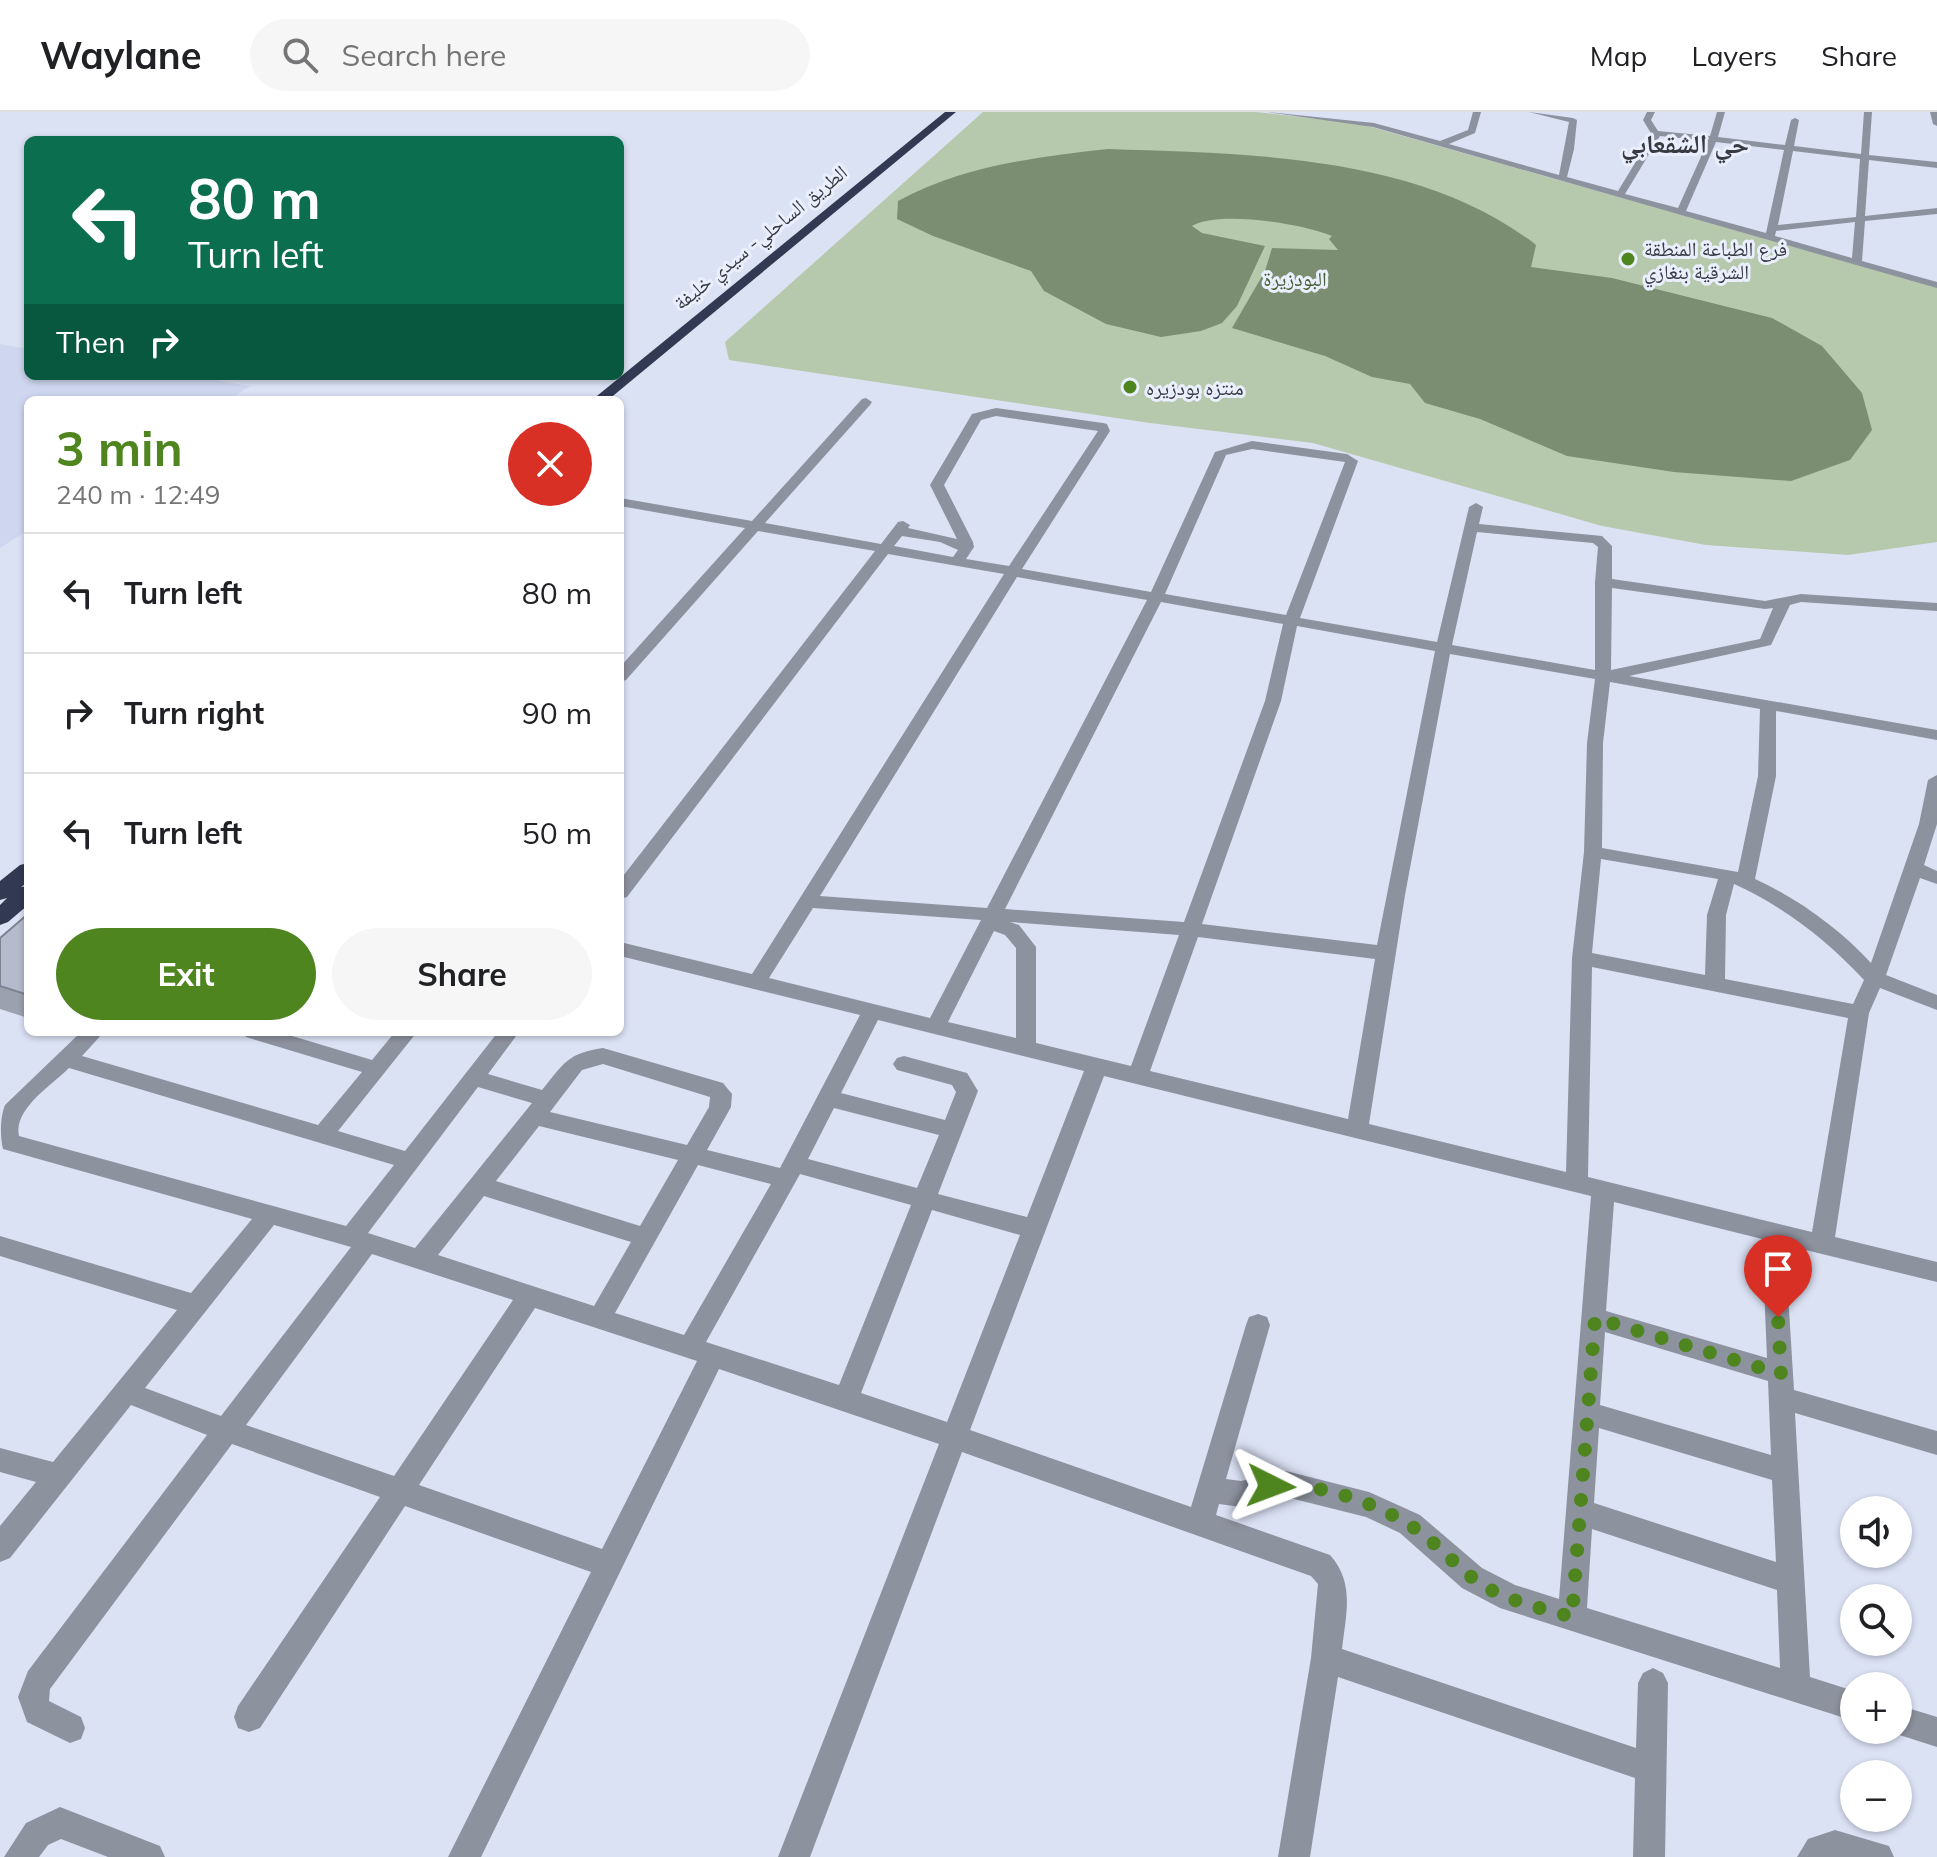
<!DOCTYPE html>
<meta charset="utf-8">
<style>
body{margin:0;font-family:Mulish,"Noto Naskh Arabic",sans-serif;background:#f6f6f6;color:#202124;height:100vh;display:flex;flex-direction:column;font-size:30px;white-space:nowrap}
*{box-sizing:border-box;margin:0}
p{font-size:26px;color:#757577}
.icon{flex:none;width:44px;height:44px;fill:none;stroke:currentColor;stroke-width:2;stroke-linecap:round;stroke-linejoin:round}
.map{position:relative;flex:1;overflow:hidden}
.panel{position:absolute;left:24px;top:284px;width:600px;height:640px;display:flex;flex-direction:column;background:#fff;border-radius:12px;box-shadow:0 2px 6px #0004}
.panel>*{flex:none}
.banner{position:absolute;left:24px;top:24px;width:600px;height:244px;border-radius:12px;box-shadow:0 2px 6px #0004;background:#0b6e4f;color:#fff;overflow:hidden}
.fabs{position:absolute;left:1840px;top:1384px;display:grid;gap:16px}
.fabs a{display:grid;place-items:center;width:72px;height:72px;border-radius:50%;background:#fff;box-shadow:0 2px 6px #0004;font-size:40px}
.pin{position:absolute;display:grid;place-items:center;width:68px;height:68px;color:#fff;margin:-82px -34px;border-radius:50% 50% 50% 0;rotate:-45deg;box-shadow:0 0 8px #0007}
.pin .icon{rotate:45deg}
.me{position:absolute;width:88px;margin:-44px;rotate:93deg;stroke-linejoin:round;filter:drop-shadow(0 0 6px #0008)}
.turn{display:flex;align-items:center;gap:28px;height:168px;padding:0 32px;font-size:36px}
.turn .icon{width:104px;height:104px;stroke-width:2.5}
.turn b{display:block;font-size:56px;line-height:68px}
.then{display:flex;align-items:center;height:76px;padding:0 32px;background:#0003;gap:16px;font-size:30px}
.round{display:grid;place-items:center;flex:none;width:84px;height:84px;border-radius:42px;background:#f6f6f6}
.summary{display:flex;align-items:center;justify-content:space-between;height:136px;padding:0 32px}
h1{font-size:48px;font-weight:700;line-height:60px;color:#4e851f}
.primary-button{display:flex;gap:16px;margin-top:auto;padding:16px 32px}
.primary-button a{flex:1;height:92px;border-radius:48px;background:#4e851f;color:#fff;font-size:32px;font-weight:700;line-height:92px;text-align:center}
.primary-button a+a{background:#f6f6f6;color:#202124}
ul{padding:0;list-style:none}
li{display:flex;align-items:center;gap:24px;height:120px;padding:0 32px;border-top:2px solid #e0e0e0}
li div{flex:1}
li b{display:block;font-size:30px}
li em{font-style:normal}
header{display:flex;align-items:center;gap:48px;box-sizing:border-box;height:112px;padding:0 40px;background:#fff;border-bottom:2px solid #e0e0e0}
header strong{font-size:38px}
nav{display:flex;gap:44px;margin-inline-start:auto;font-size:28px}
.search{width:560px;height:72px;background:#f6f6f6;display:flex;align-items:center;gap:20px;box-sizing:border-box;padding:0 28px;border-radius:44px;color:#757577;font-size:30px}
.map>svg:first-child{display:block}
</style>
<header>
<strong>Waylane</strong>
<div class="search"><svg class="icon" aria-label="search" viewBox="0 0 24 24"><circle cx="10" cy="10" r="6"/><path d="M15 15l6 6"/></svg>Search here</div>
<nav><a>Map</a><a>Layers</a><a>Share</a></nav>
</header>
<div class="map">
<svg width="1937" height="1745" viewBox="0 0 1937 1745">
<rect width="100%" height="100%" fill="#dbe2f4"/>
<path fill="#ced7ef" d="M0 232 28 237V264H188L250 274 229 288H28V418L0 436Z"/>
<path fill="#b7c9ac" d="M983 0H1256L1361 12 1937 175V430L1848 443 1706 433 1602 414 1313 331 1150 311 729 248 725 230Z"/>
<path fill="#7c8e72" d="M1108 37C1249 42 1419 42 1536 133L1531 155 1612 166 1772 206 1822 234 1862 281 1872 318 1850 348 1791 369 1674 360 1567 344 1480 307 1425 291 1410 272 1372 265 1325 244 1232 216 1265 159 1272 136 1338 138 1329 127 1332 124C1304 112 1218 98 1192 114L1202 121 1265 134 1237 194 1222 211 1201 219 1161 225 1106 212 1044 179 1031 159 933 124 897 107 898 89C962 54 1036 45 1108 37Z"/>
<g fill="none" stroke-linecap="round" stroke-linejoin="round">
<g fill="#8d929f" fill-rule="evenodd">
<path d="M1267 0 1374 11 1440 29 1468 18 1473 0H1481L1475 21 1449 32 1559 63 1569 10 1529 0 1573 6 1577 8 1574 37 1567 65 1618 79 1652 23 1643 8 1647 0H1655L1651 8 1658 19 1710 24 1717 0H1725L1718 25 1785 33 1791 8 1795 6 1799 8 1794 34 1861 42 1864 0H1872L1869 43 1937 50V56L1869 48 1865 104 1937 96V102L1865 109 1862 149 1937 170V176L1373 15ZM1660 24 1708 29 1678 96 1625 82ZM1716 30 1784 38 1766 121 1686 99ZM1793 39 1860 47 1856 105 1778 113ZM1855 110 1852 146 1775 124 1776 119Z"/>
<path d="M1930 0H1937V14L1933 12Z"/>
<path d="M866 286 872 290 870 293 765 411 881 432 898 410 903 409 910 413 908 416 957 427 930 373 972 302 996 296 1103 311 1107 312 1110 319 1022 457 1151 480 1215 340 1252 329 1347 342 1358 349 1300 506 1437 530 1469 395 1476 391 1483 395 1479 412 1602 424 1612 434V467L1765 489 1801 482 1937 491V499L1801 490 1790 493 1771 533 1629 564 1937 618V628L1776 599V664L1755 767C1797 786 1840 817 1871 851L1919 712 1928 668 1937 663V712L1924 753 1937 759V772L1920 766 1886 863 1937 883V898L1880 876 1869 901 1835 1125 1937 1150V1170L1785 1133 1794 1278 1937 1319V1343L1795 1301 1810 1565 1854 1579V1609L1500 1496 1462 1476 1400 1421 1366 1405 1286 1385 1241 1395 1219 1392 1216 1403 1330 1443C1355 1471 1346 1502 1342 1537L1636 1636 1638 1571 1643 1561 1653 1556 1663 1561 1668 1571 1665 1745H1633L1635 1666 1338 1565 1310 1745H1278L1311 1546 1318 1472 1311 1464 962 1340 810 1745H778L939 1332 719 1257 481 1745H448L591 1460 405 1394 260 1616 249 1620 238 1616 234 1605 238 1594 380 1385 232 1332 50 1577 49 1589 81 1605 85 1616 81 1627 70 1631 27 1610 18 1585 28 1559 207 1323 131 1293 10 1446 0 1450V1414L36 1370 0 1360V1336L53 1350 177 1198 0 1144V1124L191 1181 252 1107 3 1037C0 1025 0 1005 5 993L81 920H104L82 944 318 1013 362 960 246 925 243 920H279L372 948 395 920H417L338 1019 405 1039 498 920H519L488 962 542 978C564 951 568 941 603 936L723 971 732 982 731 995 707 1038 780 1056 860 903 620 844V830L752 862 1004 462 888 442 627 785 620 787V768L875 439 758 419 626 568 620 570V555L745 416 620 394V386L752 409 862 287ZM996 304 1098 319 1009 454 966 447 974 435 973 430 944 373 981 308ZM1252 337 1345 350 1286 503 1165 482 1226 343ZM1477 420 1593 431 1598 435 1595 470V558L1452 533ZM902 424 940 430 958 438 953 445 894 434ZM1017 465 1147 488 987 796 820 784ZM1612 476 1765 497 1773 496 1760 527 1611 558ZM1161 490 1283 512 1265 589 1184 810 1005 797ZM1297 514 1435 539 1377 833 1202 812 1281 589ZM1450 542 1595 567 1587 631 1584 740 1572 846 1566 1060 1369 1012 1405 783ZM1610 570 1760 597 1758 664 1738 760 1602 736 1603 631ZM1601 747 1718 767 1707 803 1705 863 1592 841ZM1734 772C1783 794 1828 829 1864 868L1853 892 1725 867 1726 803ZM813 796 981 808 930 906 769 866ZM1010 810 1179 823 1131 954 1036 931V835L1019 813ZM994 819 1005 823 1016 836V926L948 910ZM1198 825 1375 847 1348 1007 1150 959ZM1592 855 1848 906 1812 1120 1588 1065ZM878 908 1084 959 1027 1105 938 1082 978 979 967 961 904 944 897 946 893 952 897 958 952 973 956 980 945 1008 841 981ZM603 952 710 985 709 995 687 1033 550 1000 582 958ZM69 956 394 1053 346 1114 19 1024C13 997 52 973 69 956ZM1104 964 1591 1084 1559 1487 1515 1473 1482 1456 1420 1403 1369 1380 1286 1359 1241 1369 1226 1367 1270 1213 1267 1205 1258 1202 1249 1205 1246 1213 1191 1395 970 1318ZM478 975 532 991 415 1136 368 1121ZM834 996 939 1023 917 1076 808 1047ZM539 1014 678 1048 640 1114 496 1069ZM698 1053 771 1072 684 1223 615 1201ZM800 1062 911 1093 839 1273 706 1230ZM484 1084 631 1130 594 1194 438 1143ZM1614 1090 1762 1127 1767 1246 1606 1199ZM932 1098 1020 1123 947 1310 861 1281ZM274 1113 351 1135 221 1304 145 1276ZM372 1142 513 1188 394 1364 246 1313ZM535 1196 697 1249 602 1437 419 1373ZM1605 1220 1768 1269 1771 1343 1600 1293ZM1599 1316 1772 1368 1776 1450 1594 1391ZM1592 1417 1777 1478 1780 1556 1587 1496Z"/>
<path d="M1898 1593 1937 1605V1635L1887 1619 1898 1618Z"/>
<path d="M60 1695 160 1734 165 1745H108L61 1727 48 1733 39 1745H4L26 1711Z"/>
<path d="M1835 1718 1889 1734 1894 1745H1797L1808 1727Z"/>
</g>
<g fill="#313a52" fill-rule="evenodd">
<path d="M945 0H956L608 288H592Z"/>
<path d="M28 751V770L21 775 28 774V793L8 810 0 813V793L7 786 0 788V769L20 753Z"/>
</g>
</g>
<path fill="#9ba1af" d="M28 802V906L0 897V826Z"/>
<path fill="#b4bbcc" stroke="#7e838f" stroke-width="2" d="M28 802V883L0 874V826Z"/>
<g fill="none" stroke-linecap="round" stroke-linejoin="round">
<path stroke="#4e851f" stroke-width="14" stroke-dasharray="0 25.2" d="M1271 1374C1316 1368 1390 1395 1425 1424 1448 1442 1465 1464 1491 1478 1516 1491 1545 1497 1572 1505L1595 1206 1781 1262 1778 1205"/>
</g>
<g fill="#4e851f" stroke="#eaeffe" stroke-width="3">
<circle cx="1628" cy="147" r="8"/>
<circle cx="1130" cy="275" r="8"/>
</g>
<g text-anchor="middle" dominant-baseline="central" stroke-width="6" stroke-linejoin="round" paint-order="stroke">
<g font-size="20" fill="#373a41" stroke="#eaeffe">
<text transform="translate(760 125) rotate(-39)">الطريق الساحلي- سيدي خليفة</text>
</g>
<g font-size="20" fill="#373a41" stroke="#eaeffe" text-anchor="start">
<text x="1644" y="136">فرع الطباعة المنطقة<tspan x="1644" dy="23">الشرقية بنغازي</tspan></text>
<text x="1146" y="275">منتزه بودزيره</text>
</g>
<g font-size="20" fill="#435d32" stroke="#eaeffe">
<text x="1295" y="166">البودزيرة</text>
</g>
<g font-size="26" font-weight="bold" fill="#373a41" stroke="#eaeffe">
<text x="1685" y="31">حي الشقعابي</text>
</g>
</g>
</svg>
<div class="fabs">
<a><svg class="icon" aria-label="sound" viewBox="0 0 24 24"><path d="M4 9h4l5-4v14l-5-4H4zM17 9q2 3 0 6"/></svg></a>
<a><svg class="icon" aria-label="search" viewBox="0 0 24 24"><circle cx="10" cy="10" r="6"/><path d="M15 15l6 6"/></svg></a>
<a>+</a>
<a>−</a>
</div>
<div class="pin" style="left:1778px;top:1205px;background:#d93025"><svg class="icon" aria-label="arrive" viewBox="0 0 24 24"><path d="M6 21V4h12l-3 4 3 4H6"/></svg></div>
<svg class="me" style="left:1271px;top:1374px" viewBox="-20 -20 40 40"><path d="M0-17L14 15 0 8-14 15z" fill="#4e851f" stroke="#fff" stroke-width="4"/></svg>
<div class="banner">
<div class="turn"><svg class="icon" aria-label="left" viewBox="0 0 24 24"><path d="M17 20v-9H6M10 6l-5 5 5 5"/></svg><div><b>80 m</b>Turn left</div></div>
<div class="then">Then<svg class="icon" aria-label="right" viewBox="0 0 24 24"><path d="M7 20v-9h11M14 6l5 5-5 5"/></svg></div>
</div>
<section class="panel">
<div class="summary"><div><h1>3 min</h1><p>240 m · 12:49</p></div><a class="round" style="background:#d93025;color:#fff"><svg class="icon" aria-label="close" viewBox="0 0 24 24"><path d="M6 6l12 12M18 6L6 18"/></svg></a></div>
<ul>
<li><svg class="icon" aria-label="left" viewBox="0 0 24 24"><path d="M17 20v-9H6M10 6l-5 5 5 5"/></svg><div><b>Turn left</b></div><em>80 m</em></li>
<li><svg class="icon" aria-label="right" viewBox="0 0 24 24"><path d="M7 20v-9h11M14 6l5 5-5 5"/></svg><div><b>Turn right</b></div><em>90 m</em></li>
<li><svg class="icon" aria-label="left" viewBox="0 0 24 24"><path d="M17 20v-9H6M10 6l-5 5 5 5"/></svg><div><b>Turn left</b></div><em>50 m</em></li>
</ul>
<div class="primary-button"><a>Exit</a><a>Share</a></div>
</section>
</div>
